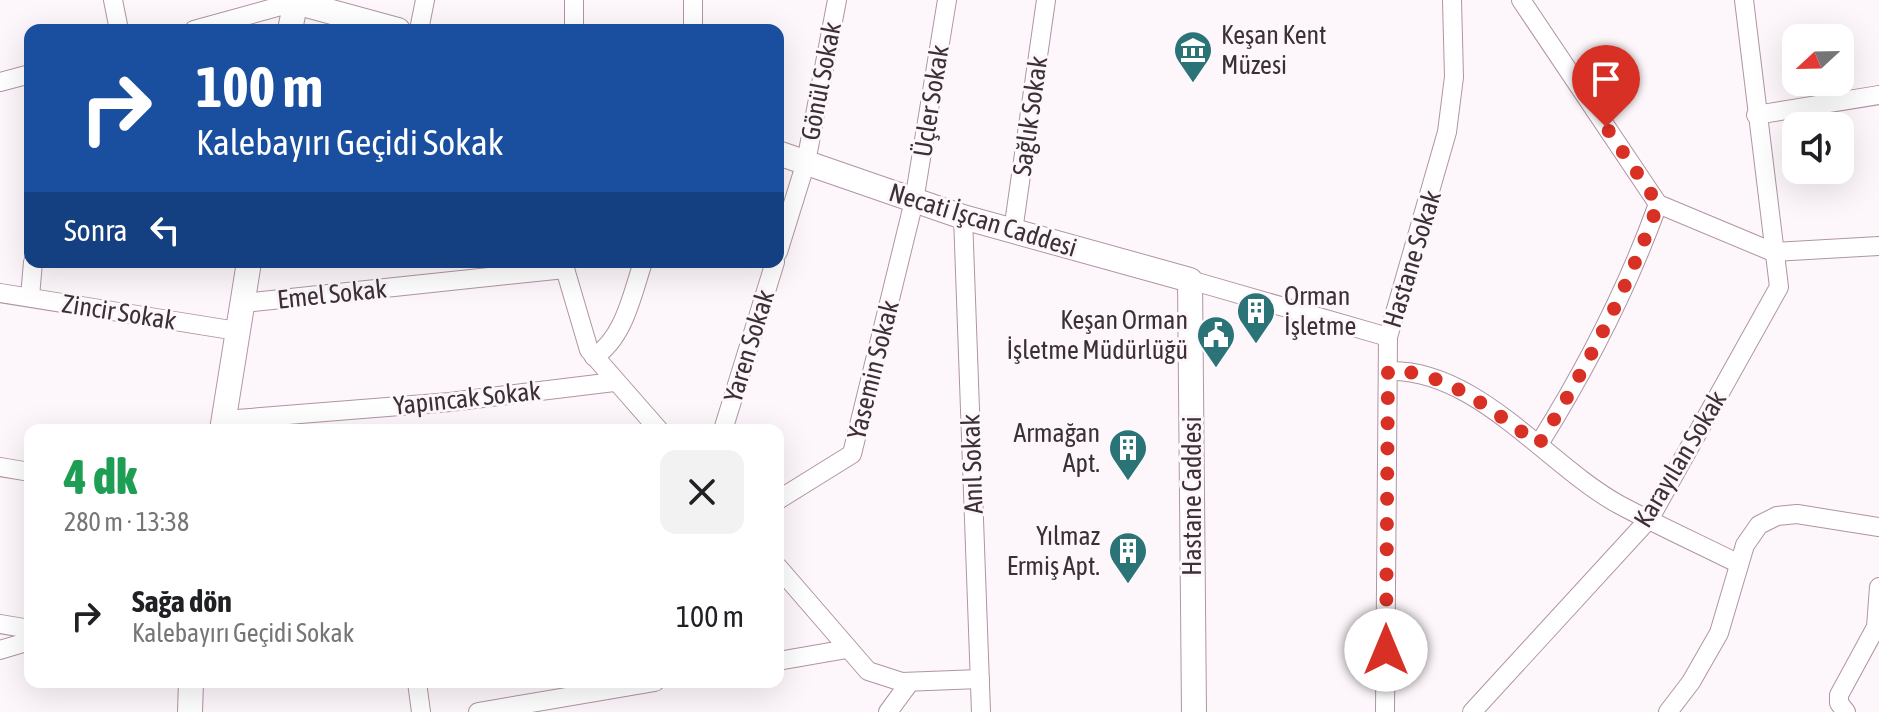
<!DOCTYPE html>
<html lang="tr">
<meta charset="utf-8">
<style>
body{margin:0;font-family:"Asap Condensed",sans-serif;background:#f2f2f2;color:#202124;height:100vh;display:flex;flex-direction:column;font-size:30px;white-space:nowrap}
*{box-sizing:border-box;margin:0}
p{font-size:26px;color:#757577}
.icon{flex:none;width:44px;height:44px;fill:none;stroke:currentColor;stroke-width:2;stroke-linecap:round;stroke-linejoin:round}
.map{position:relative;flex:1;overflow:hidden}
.side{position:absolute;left:24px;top:424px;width:760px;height:264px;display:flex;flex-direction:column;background:#fff;border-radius:16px;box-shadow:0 8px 32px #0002}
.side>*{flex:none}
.guide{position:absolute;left:24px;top:24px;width:760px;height:244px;border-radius:16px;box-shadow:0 8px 32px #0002;background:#1a4fa0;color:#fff;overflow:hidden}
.needle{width:52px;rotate:248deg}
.tools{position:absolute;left:1782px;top:24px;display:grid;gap:16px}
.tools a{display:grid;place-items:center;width:72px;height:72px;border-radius:16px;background:#fff;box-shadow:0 8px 32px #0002;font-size:40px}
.pin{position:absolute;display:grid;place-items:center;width:68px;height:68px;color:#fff;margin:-82px -34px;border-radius:50% 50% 50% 0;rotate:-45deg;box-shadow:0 0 8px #0007}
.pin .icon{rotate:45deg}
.me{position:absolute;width:88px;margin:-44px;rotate:0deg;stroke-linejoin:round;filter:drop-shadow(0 0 6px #0008)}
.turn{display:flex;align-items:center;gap:28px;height:168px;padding:0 40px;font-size:36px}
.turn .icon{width:104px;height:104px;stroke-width:2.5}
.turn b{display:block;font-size:56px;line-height:68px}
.then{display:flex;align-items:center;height:76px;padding:0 40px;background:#0003;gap:16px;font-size:30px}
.round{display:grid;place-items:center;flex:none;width:84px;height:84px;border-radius:16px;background:#f2f2f2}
.head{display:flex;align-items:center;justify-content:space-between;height:136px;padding:0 40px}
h1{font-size:48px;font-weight:800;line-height:60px;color:#1e9e55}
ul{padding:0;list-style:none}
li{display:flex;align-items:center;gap:24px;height:112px;padding:0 40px}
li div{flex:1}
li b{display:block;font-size:30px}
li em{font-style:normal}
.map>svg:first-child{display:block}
</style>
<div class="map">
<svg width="1879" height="712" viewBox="0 0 1879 712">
<rect width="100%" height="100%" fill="#fdf6fa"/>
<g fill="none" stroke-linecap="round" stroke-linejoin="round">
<defs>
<g id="minor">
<path d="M113 0 119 30"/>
<path d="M1521 0 1658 204 1773 252 1879 246"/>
<path d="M194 30 295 2"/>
<path d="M419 30 425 0"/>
<path d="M574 30V0"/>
<path d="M693 30V0"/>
<path d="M0 82 30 74"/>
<path d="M1756 115 1879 95"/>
<path d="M963 217 981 712"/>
<path d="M1013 231 1046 0"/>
<path d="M778 252 806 162 837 0"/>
<path d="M563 262 589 350 659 430"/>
<path d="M1190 280 1388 337"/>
<path d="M0 293 237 331"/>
<path d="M30 297 33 262"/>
<path d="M243 303 565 269"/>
<path d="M594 357C624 338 632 295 643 262"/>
<path d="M1388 371C1476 368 1546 464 1618 504 1657 525 1699 544 1739 564"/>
<path d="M224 420 450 402 614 382"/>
<path d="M723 430 775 262"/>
<path d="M1539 444C1587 367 1627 290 1658 204"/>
<path d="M0 467 30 472"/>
<path d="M778 500 852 454 914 201 947 0"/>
<path d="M778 567 868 671 902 682 980 679"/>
<path d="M0 624 30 629"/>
<path d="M0 650 30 641"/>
<path d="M778 661 847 649"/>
<path d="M417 682 421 712"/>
<path d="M478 712 655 682"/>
<path d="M888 712 910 682"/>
<path d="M1385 712 1388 337 1447 132 1454 77 1452 0"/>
<path d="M1472 712 1650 518 1779 287 1744 0"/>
<path d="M1668 712 1691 682 1719 633 1745 545 1759 525 1777 516 1797 514 1879 527"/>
<path d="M1846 712 1839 703V695L1876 627 1879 587"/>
</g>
<g id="major">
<path d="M295 2 398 30"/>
<path d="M290 30 296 0"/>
<path d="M778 153 963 217 1190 280 1194 712"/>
<path d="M222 430 249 262"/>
<path d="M190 712 191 682"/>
</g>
</defs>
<use href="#minor" stroke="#b094a5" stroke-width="20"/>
<use href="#major" stroke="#b094a5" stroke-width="26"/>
<use href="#minor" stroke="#fff" stroke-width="18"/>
<use href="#major" stroke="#fff" stroke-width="24"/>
</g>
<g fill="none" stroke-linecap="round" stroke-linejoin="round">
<path stroke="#d93025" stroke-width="14" stroke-dasharray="0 25.2" d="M1386 650 1388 371C1446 369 1494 413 1539 444 1587 367 1627 290 1658 204L1606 127"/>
</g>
<defs>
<symbol id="museum-pin" viewBox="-11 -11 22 30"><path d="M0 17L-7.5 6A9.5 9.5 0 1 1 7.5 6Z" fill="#2a7477" stroke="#fdf6fa"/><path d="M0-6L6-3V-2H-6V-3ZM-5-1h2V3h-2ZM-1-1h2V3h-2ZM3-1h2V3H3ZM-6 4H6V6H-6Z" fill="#fff"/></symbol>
<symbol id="building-pin" viewBox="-11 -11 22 30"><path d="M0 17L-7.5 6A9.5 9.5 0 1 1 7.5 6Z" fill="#2a7477" stroke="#fdf6fa"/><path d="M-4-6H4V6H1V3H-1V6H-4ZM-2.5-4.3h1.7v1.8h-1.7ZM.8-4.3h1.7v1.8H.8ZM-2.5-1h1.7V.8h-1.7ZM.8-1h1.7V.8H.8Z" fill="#fff"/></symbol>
<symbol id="civic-pin" viewBox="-11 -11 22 30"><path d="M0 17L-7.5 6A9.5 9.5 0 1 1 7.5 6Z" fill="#2a7477" stroke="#fdf6fa"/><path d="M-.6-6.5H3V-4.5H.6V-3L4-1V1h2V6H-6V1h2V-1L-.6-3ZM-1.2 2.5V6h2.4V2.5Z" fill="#fff"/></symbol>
</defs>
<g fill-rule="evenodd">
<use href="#museum-pin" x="1171" y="28" width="44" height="60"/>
<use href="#building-pin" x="1234" y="289" width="44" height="60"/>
<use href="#civic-pin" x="1194" y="313" width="44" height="60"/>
<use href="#building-pin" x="1106" y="426" width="44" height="60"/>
<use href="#building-pin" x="1106" y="529" width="44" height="60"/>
</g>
<g text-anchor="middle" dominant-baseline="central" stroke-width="6" stroke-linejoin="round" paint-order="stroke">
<g font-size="26" fill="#3c3037" stroke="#fdf6fa" text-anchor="end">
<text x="1221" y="35" text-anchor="start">Keşan Kent<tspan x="1221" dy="30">Müzesi</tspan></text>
<text x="1284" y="296" text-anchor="start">Orman<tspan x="1284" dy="30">İşletme</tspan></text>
<text x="1188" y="320">Keşan Orman<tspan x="1188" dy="30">İşletme Müdürlüğü</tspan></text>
<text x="1100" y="433">Armağan<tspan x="1100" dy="30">Apt.</tspan></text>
<text x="1100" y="536">Yılmaz<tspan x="1100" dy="30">Ermiş Apt.</tspan></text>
</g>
<g font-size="26" fill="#3c3037" stroke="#fdf6fa">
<text transform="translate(821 81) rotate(-79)">Gönül Sokak</text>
<text transform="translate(931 101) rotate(-81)">Üçler Sokak</text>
<text transform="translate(1030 116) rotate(-82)">Sağlık Sokak</text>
<text transform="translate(983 220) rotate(17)">Necati İşcan Caddesi</text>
<text transform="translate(1412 259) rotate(-73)">Hastane Sokak</text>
<text transform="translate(332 294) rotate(-6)">Emel Sokak</text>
<text transform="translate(119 312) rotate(9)">Zincir Sokak</text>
<text transform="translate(749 346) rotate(-73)">Yaren Sokak</text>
<text transform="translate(873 370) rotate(-76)">Yasemin Sokak</text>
<text transform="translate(467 398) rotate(-6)">Yapıncak Sokak</text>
<text transform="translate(1680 459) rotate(-59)">Karayılan Sokak</text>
<text transform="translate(972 464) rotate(-92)">Anıl Sokak</text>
<text transform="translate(1192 496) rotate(-90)">Hastane Caddesi</text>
</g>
</g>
</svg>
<div class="tools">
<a><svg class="needle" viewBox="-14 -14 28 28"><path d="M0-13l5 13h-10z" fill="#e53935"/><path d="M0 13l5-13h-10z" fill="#757577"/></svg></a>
<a><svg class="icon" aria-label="sound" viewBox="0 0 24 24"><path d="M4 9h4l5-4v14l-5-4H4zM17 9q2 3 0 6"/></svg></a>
</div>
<div class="pin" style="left:1606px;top:127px;background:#d93025"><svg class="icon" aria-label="arrive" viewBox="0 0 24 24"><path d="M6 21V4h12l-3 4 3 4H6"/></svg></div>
<svg class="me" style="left:1386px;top:650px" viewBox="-20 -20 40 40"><circle r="19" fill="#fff"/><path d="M0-13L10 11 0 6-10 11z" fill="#d93025"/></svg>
<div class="guide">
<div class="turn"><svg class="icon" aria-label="right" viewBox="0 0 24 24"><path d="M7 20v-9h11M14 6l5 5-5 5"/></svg><div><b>100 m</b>Kalebayırı Geçidi Sokak</div></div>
<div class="then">Sonra<svg class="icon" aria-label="left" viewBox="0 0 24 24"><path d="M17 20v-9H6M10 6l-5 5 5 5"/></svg></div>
</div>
<section class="side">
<div class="head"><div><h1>4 dk</h1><p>280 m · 13:38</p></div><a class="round"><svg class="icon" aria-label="close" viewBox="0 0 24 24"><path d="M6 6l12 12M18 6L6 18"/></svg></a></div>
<ul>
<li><svg class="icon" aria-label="right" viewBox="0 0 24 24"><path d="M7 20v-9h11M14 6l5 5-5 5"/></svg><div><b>Sağa dön</b><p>Kalebayırı Geçidi Sokak</p></div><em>100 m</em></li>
</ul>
</section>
</div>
